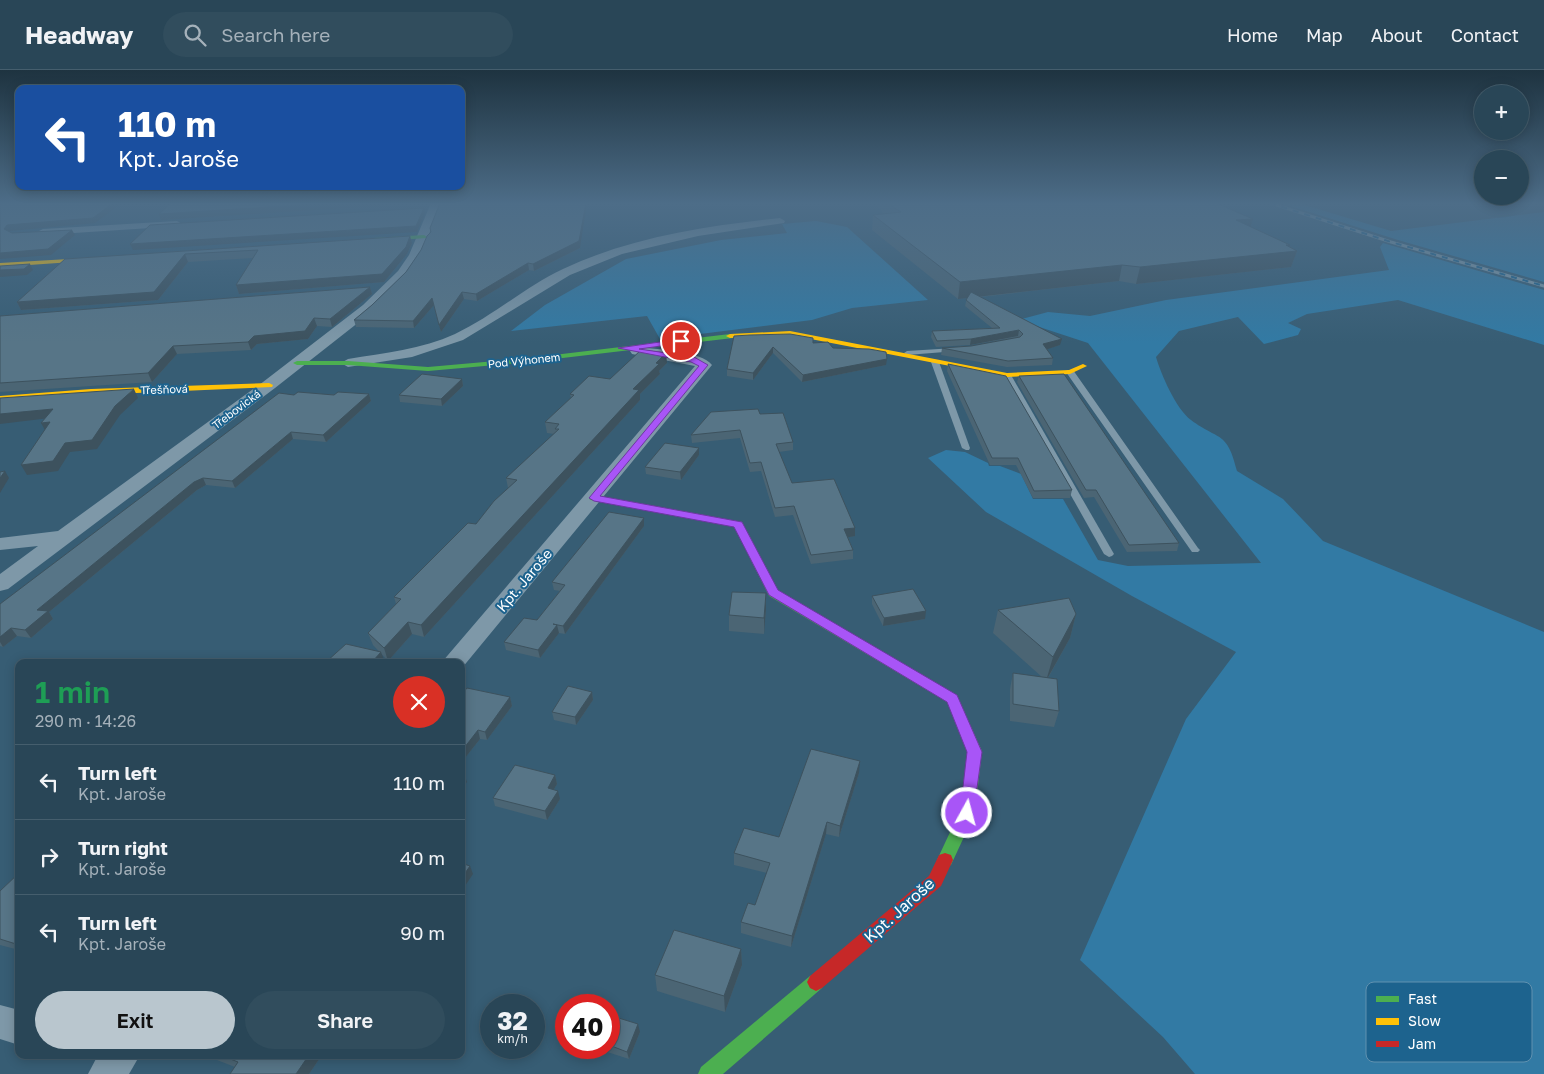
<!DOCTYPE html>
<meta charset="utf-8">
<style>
body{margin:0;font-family:"Golos Text",sans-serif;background:#314d5d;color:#f1f3f6;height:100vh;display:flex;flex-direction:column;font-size:19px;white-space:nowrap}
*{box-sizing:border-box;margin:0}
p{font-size:16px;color:#a5b1ba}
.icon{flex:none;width:28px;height:28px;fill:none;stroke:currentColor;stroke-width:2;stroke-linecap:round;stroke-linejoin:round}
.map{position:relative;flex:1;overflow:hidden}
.details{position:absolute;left:15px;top:589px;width:450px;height:400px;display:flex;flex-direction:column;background:#294657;border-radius:10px;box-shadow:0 2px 12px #0003,0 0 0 1px #455e6d}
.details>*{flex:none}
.hud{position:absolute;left:15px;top:15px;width:450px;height:105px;border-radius:10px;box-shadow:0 2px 12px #0003,0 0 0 1px #455e6d;background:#1a4fa0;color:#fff;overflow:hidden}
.fabs{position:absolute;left:1474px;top:15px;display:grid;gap:10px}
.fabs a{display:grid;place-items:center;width:55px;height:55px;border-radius:50%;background:#294657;box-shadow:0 2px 12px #0003,0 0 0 1px #455e6d;font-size:25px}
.speed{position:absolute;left:480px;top:924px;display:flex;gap:10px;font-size:25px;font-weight:700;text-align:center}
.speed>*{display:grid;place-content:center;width:65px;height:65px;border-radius:50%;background:#294657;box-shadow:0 2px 12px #0003,0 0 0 1px #455e6d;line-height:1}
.speed small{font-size:12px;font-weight:400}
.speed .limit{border:8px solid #d22;background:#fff;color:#111}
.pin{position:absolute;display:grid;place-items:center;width:42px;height:42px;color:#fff;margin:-21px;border:2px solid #fff;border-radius:50%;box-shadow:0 1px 5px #0007}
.me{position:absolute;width:55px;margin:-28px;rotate:7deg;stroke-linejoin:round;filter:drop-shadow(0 0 4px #0008)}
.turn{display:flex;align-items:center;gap:18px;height:105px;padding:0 20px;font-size:22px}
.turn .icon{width:65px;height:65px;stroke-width:2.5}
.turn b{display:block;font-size:35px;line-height:42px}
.round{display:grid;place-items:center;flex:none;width:52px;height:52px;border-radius:26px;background:#314d5d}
.headline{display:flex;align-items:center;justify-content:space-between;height:85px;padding:0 20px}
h1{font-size:30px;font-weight:600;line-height:38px;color:#1e9e55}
.button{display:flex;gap:10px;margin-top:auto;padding:10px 20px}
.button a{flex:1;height:58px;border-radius:30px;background:#b9c6ce;color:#111;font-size:20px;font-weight:600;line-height:58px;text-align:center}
.button a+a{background:#314d5d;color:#f1f3f6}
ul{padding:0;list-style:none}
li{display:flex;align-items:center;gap:15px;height:75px;padding:0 20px;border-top:1px solid #455e6d}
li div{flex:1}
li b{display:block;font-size:19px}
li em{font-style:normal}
header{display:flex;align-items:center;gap:30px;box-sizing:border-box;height:70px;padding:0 25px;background:#294657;border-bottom:1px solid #455e6d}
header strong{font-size:24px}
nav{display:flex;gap:28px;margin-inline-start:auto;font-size:18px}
.search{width:350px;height:45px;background:#314d5d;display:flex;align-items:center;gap:12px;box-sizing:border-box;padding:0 18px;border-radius:28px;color:#a5b1ba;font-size:19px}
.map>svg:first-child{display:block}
</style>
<header>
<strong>Headway</strong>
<div class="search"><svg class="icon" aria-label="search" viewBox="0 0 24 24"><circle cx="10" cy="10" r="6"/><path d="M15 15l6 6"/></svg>Search here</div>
<nav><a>Home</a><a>Map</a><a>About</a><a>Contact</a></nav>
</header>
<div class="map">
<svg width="1544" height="1004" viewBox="0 0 1544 1004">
<rect width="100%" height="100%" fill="#375d74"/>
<g fill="#327aa4">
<path d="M1281 133H1298L1391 161 1544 142V212L1398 170Z"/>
<path d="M816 151 847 157 928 230 852 238 812 250 660 269 647 246 511 261 545 235 626 189 721 170 787 163 782 154Z"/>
<path d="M1383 173 1544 220V275L1398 230 1307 244 1288 253 1301 259 1298 265 1264 274 1238 247 1179 261 1156 287C1161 304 1176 339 1191 350 1219 371 1227 360 1237 401L1283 429 1323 471 1544 562V1004H1195L1163 967 1080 890 1186 649 1236 582 1132 526 986 442 928 388 946 380 965 382 988 393 989 396H1000L1021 404 1033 429H1063L1098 490 1128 496 1261 493 1088 273 1018 250 1048 242 1090 246 1166 230 1389 200 1380 177Z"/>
</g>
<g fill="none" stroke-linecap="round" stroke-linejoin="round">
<g fill="#7e98a8" fill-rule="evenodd">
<path d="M955 278 958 280 957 281 907 285 904 283 907 281Z"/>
<path d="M933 291 939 292 970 378 969 380H966L962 378 931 292Z"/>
<path d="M1067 300H1073L1198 478 1200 480 1198 482H1192L1066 302Z"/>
<path d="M1004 303 1011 305 1114 484 1112 486 1109 487 1104 484 1003 305Z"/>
</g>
<g fill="#7e98a8" fill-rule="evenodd">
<path d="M431 133H441L421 185 406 207 373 241 275 318 8 519 0 521V504L38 476 0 480V468L58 461 263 312 363 235 398 201 409 185Z"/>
<path d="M780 148 785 151 784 153 698 166 622 184 570 205 463 270 412 287 348 297 341 293 348 289C384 283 422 279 455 264 493 246 525 217 563 199 631 167 706 156 780 148Z"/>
<path d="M177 151 182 154 181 156 43 165 37 162 43 159Z"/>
<path d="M637 277C654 279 702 281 712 295L462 598 461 592H442L695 296 632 284 630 281 632 278Z"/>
<path d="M0 935 19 940V975L0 969Z"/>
<path d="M98 985H140L129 1004H88Z"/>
</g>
<g fill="#4caf50" fill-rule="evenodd">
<path d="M424 165 427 167 426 168 374 172 371 170 374 168Z"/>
<path d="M730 264 734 266 733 268 520 293 428 301 348 295H297L293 293 297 291H348L428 297 520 289Z"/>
<path d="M594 425 742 452 778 521 957 626 982 681 975 743 951 795 945 797 939 795 937 790 959 743 968 681 947 632 769 526 734 456 590 430 589 428Z"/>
<path d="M816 903 822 906 825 912 822 918 723 1004H698L701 997 810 906Z"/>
</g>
<g fill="#ffc107" fill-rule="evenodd">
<path d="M103 187 104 188 101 190 0 197V193Z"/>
<path d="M790 261 1007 303 1069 300 1083 294 1087 296 1070 304 1007 307 790 265 730 268 726 266 730 264Z"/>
<path d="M269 313 273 315 272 317 91 325 0 332V326L91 319Z"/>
</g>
<path fill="#c62828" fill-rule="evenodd" d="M945 783 951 785 953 790 941 816 822 918 816 921 810 918 807 912 810 906 929 806 939 785Z"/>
<defs>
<path id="rail" d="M1270 133 1391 172 1544 216"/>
</defs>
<use href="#rail" stroke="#7f98a7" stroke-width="3"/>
<use href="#rail" stroke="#1d638e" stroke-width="2" stroke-dasharray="6" stroke-linecap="butt"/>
</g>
<g fill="#4b6574">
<path d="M872 133H1216L1250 157 1297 181 1291 197 1136 214 1119 211 980 227 1060 275 1047 279 1053 288 1052 295 1007 297 941 285 942 278 971 276 1019 267 970 275 936 277 931 267 932 261 992 258 965 236 967 228 958 229 872 160 873 145 882 144V140Z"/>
<path d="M430 158 580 178 534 201 529 200 477 231 464 229 441 262 434 235 414 258 356 257 354 250 372 235 406 202 421 180 431 162Z"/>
<path d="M412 173 407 184 384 212 239 224 236 215 253 188 188 192 158 230 21 240 17 232 65 189Z"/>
<path d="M370 217 372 224 332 257 317 256 308 269 257 274 251 280 177 284 152 312 0 322V246Z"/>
<path d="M734 266 813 273 833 278 886 295 802 312 773 283 753 310 727 306V299Z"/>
<path d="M667 293 659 301 660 304 640 324V330L424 567 412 564 388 591 373 575 368 563 396 534 394 527 476 454 508 418 506 408 554 364 547 363 545 352 571 328 570 324 610 309Z"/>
<path d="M948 294 1072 420 1070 428H1033L1016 395H990L947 301Z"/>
<path d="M1019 306 1179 473 1177 481 1127 482 1094 427 1084 428 1017 312Z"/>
<path d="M462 309 463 316 442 336 400 332 399 325Z"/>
<path d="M369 324 371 331 326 372 293 369 235 418 206 415 197 420 49 542 53 549 31 568 17 566 3 577 0 576V534L294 325Z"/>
<path d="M760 344 793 372V380L779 382 792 413 855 458V466L848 467 853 480V489L811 494 793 445 775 447 761 401 750 402 740 368 692 373 691 365Z"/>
<path d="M699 385 681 410 646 404 645 397Z"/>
<path d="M644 456 565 564 559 563 540 588 506 580 504 572 537 550 560 521 554 520 552 512Z"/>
<path d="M872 526 925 549 883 556 872 534Z"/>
<path d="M766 539 764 564 729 561V545Z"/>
<path d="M998 540 1076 544 1070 568 1048 608 1059 641 1054 657 1010 651V619L1013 603 1042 607 993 563Z"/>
<path d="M592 622 593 630 576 655 554 650 552 642Z"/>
<path d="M461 625 510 627 512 636 487 670 480 669 461 693Z"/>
<path d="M859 703 839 767 826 764 791 877 741 863V852L755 835 767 803 734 795V783L779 767Z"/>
<path d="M555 705 557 714 554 719 560 729 547 750 495 736 493 728Z"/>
<path d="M19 803V880L0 875V821Z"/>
<path d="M741 879 742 895 725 942 657 921 655 905Z"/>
<path d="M609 945 640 962 629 989 595 978H609Z"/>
<path d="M204 985H322L309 1004H230L235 997Z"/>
</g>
<g fill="#3d525e">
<path d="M113 133H122L95 153 10 161 7 164 4 159 7 155Z"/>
<path d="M333 133H421L161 150 159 144Z"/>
<path d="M586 133H587L580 178 534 201 533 194Z"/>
<path d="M424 138 425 143 417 162 133 180 130 174Z"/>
<path d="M1253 149 1248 164 1236 150Z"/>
<path d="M72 160 75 165 51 185 0 189V183Z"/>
<path d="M410 166 412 173 407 184 384 212 239 224 236 215Z"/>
<path d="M1290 175 1288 182 1297 181 1291 197 1136 214 1140 197Z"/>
<path d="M185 184 188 192 158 230 21 240 17 232Z"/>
<path d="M528 193 529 200 477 231 476 224Z"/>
<path d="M30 194 33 200 27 205 0 207V200Z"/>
<path d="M1122 195 1119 211 958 229 960 212Z"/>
<path d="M370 217 372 224 332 257 330 249Z"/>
<path d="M462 222 464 229 441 262 439 255Z"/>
<path d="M432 228 434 235 414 258 413 251Z"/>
<path d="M314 248 317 256 308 269 257 274 251 280 248 272 254 266Z"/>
<path d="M1019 260 1018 266 970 275 971 269Z"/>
<path d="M1062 269 1060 275 1042 281 1043 274Z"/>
<path d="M173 276 177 284 152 312 148 303Z"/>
<path d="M773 277V283L753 310V303Z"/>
<path d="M666 283 667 293 659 301 660 304 640 324V330L424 567 421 555 656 293Z"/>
<path d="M887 289 886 295 802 312 803 305Z"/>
<path d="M462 309 463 316 442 336 441 329Z"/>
<path d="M134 319 138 328 120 345 97 379 70 382 58 401 27 405 21 395 115 336Z"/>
<path d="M369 324 371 331 326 372 323 365Z"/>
<path d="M53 339 58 347 0 354V344Z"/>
<path d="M50 352 46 362 41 353Z"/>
<path d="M291 362 293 369 235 418 232 411Z"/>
<path d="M699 378V385L681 410 680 402Z"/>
<path d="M5 401 9 408 0 423V408Z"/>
<path d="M203 408 206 415 197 420 49 542 53 549 31 568 25 560 37 540 194 412Z"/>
<path d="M644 448V456L565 564 563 556Z"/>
<path d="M855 458V466L844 468V459Z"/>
<path d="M766 523V539L764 564V548Z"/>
<path d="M926 541 925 549 883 556 884 548Z"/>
<path d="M1076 544 1070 568 1046 611 1053 587Z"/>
<path d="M408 552 412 564 388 591 384 578Z"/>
<path d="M557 555 559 563 540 588 538 580Z"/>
<path d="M11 558 17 566 3 577 0 572V567Z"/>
<path d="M381 582 385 592H372Z"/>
<path d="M592 622 593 630 576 655 575 647Z"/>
<path d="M510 627 512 636 487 670 485 662Z"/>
<path d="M478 660 480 669 461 693V682Z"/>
<path d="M860 691 859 703 839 767 840 756Z"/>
<path d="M464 703 467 712 461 720V708Z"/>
<path d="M555 705 557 714 550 726 548 718Z"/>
<path d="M558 721 560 729 547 750 545 741Z"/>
<path d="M827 752 826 764 791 877 792 866Z"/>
<path d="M470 796 473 804 461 822V809Z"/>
<path d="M741 879 742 895 725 942 724 926Z"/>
<path d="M638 954 640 962 629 989 627 982Z"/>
<path d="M309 985H322L309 1004H296Z"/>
</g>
<g fill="#577587" stroke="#3d525e">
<path d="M0 133H113L93 148 7 155 4 159 12 163 72 160 48 179 0 183Z"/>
<path d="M171 133H333L159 144Z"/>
<path d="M440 133H586L579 171 533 194 528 193 476 224 462 222 439 255 432 228 413 251 354 250 372 235 406 202 421 180 427 166 431 162 430 158Z"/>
<path d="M887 133H1216L1253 149 1236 150 1290 175H1286L1297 181 1140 197 1122 195 960 212 873 145 901 142Z"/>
<path d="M424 138 416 156 130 174 150 155Z"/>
<path d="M410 166 406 177 382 204 236 215 258 180 185 184 154 222 17 232 65 189Z"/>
<path d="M30 194 24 199 0 200V196Z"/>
<path d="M370 217 330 249 314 248 305 261 254 266 248 272 173 276 148 303 0 313V246Z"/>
<path d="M971 222 1062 269 1043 274 1053 288 1008 291 942 278 971 276 1020 267 1023 264 1019 260 971 269 937 271 932 261 1000 258 966 230Z"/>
<path d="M790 264 813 268V273L828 272 833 278 869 279 886 282 887 289 803 305 773 277 753 303 727 299 734 266 750 265Z"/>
<path d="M641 280 666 283 656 293 659 294 633 319 639 320 421 555 408 552 384 578 368 563 401 529 394 527 468 453 476 454 494 431 517 410 506 408 559 359H555L559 354 545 352 574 325 570 324 589 306 610 309Z"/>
<path d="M948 294 1006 306 1072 420 1034 421 1018 388H992Z"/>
<path d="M422 304 462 309 441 329 399 325Z"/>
<path d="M1064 304 1179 473 1129 475 1096 420H1086L1019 306Z"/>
<path d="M134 319 115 336 92 370 65 373 53 391 21 395 50 352 41 353 53 339 0 344V328Z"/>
<path d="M298 322 334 325 338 322 369 324 323 365 291 362 232 411 203 408 194 412 37 540 48 541 25 560 11 558 0 567V534L279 323 294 325Z"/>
<path d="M758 339 760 344 783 343 793 372 776 374 792 413 834 409 855 458 844 459 853 480 811 485 794 436 775 438 761 392 750 393 740 360 691 365 711 342Z"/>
<path d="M665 373 699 378 680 402 645 397Z"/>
<path d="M5 401 0 408V402Z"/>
<path d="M609 442 644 448 563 556 553 554 557 555 538 580 504 572 524 548 537 550 565 515 552 512Z"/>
<path d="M913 519 926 541 884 548 872 526Z"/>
<path d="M732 522 766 523 764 548 729 545Z"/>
<path d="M1069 528 1076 544 1053 587 998 540Z"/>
<path d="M346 574 381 582 372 592H326Z"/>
<path d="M1013 603 1057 609 1059 641 1013 634Z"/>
<path d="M568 616 592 622 575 647 552 642Z"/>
<path d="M467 618 510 627 485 662 478 660 461 682V625Z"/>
<path d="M811 679 860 691 840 756 827 752 792 866 741 852 748 833 755 835 770 793 734 783 744 758 779 767Z"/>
<path d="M515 695 555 705 548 718 558 721 545 741 493 728Z"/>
<path d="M461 793 470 796 461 809Z"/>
<path d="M19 803V871L16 874 0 869V821Z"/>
<path d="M674 860 741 879 724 926 655 905Z"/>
<path d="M609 945 638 954 627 982 609 975Z"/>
<path d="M220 985H309L296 1004H230L238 992Z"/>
</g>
<linearGradient id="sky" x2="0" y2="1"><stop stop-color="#1e3340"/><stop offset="0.49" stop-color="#4d6d88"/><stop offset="1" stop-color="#4d6d88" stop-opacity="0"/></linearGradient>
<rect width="1544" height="273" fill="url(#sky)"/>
<path fill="#a855f7" stroke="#6d37a1" d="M681 269 683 270V273L639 279 694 287 708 295 600 426 742 452 778 520 957 625 982 682 973 747 967 749 962 747 960 743 967 682 947 632 769 525 734 457 594 431 589 428 699 296 691 292 618 278Z"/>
<g text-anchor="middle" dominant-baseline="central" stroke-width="4" stroke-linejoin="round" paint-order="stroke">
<g font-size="11" fill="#fff" stroke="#1d638e">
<text transform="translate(524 290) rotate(-6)">Pod Výhonem</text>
<text transform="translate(164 319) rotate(-2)">Třešňová</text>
<text transform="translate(236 339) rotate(-37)">Třebovická</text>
</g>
<g font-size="14" fill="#fff" stroke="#1d638e">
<text transform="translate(524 510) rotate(-50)">Kpt. Jaroše</text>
</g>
<g font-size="16" fill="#fff" stroke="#1d638e">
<text transform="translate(899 840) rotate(-42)">Kpt. Jaroše</text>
</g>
</g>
<rect x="1366" y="912" width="166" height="80" rx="8" fill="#1d638e" stroke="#6192b0" stroke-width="1"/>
<rect x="1376" y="926" width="23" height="6" fill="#4caf50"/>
<rect x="1376" y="948" width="23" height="7" fill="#ffc107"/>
<rect x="1376" y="971" width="23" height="6" fill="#c62828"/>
<g font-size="14" fill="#fff">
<text x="1408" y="934">Fast</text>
<text x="1408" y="956">Slow</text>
<text x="1408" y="979">Jam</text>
</g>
</svg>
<div class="fabs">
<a>+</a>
<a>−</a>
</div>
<div class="speed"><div>32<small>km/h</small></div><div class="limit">40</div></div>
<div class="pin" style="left:681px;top:271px;background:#d93025"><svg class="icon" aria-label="arrive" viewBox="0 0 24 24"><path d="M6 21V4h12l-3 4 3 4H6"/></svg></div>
<svg class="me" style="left:967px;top:743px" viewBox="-20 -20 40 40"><circle r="17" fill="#a855f7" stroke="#fff" stroke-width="3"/><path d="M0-11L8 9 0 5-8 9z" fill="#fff"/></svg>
<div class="hud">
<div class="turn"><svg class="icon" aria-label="left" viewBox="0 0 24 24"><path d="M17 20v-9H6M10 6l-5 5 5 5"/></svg><div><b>110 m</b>Kpt. Jaroše</div></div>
</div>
<section class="details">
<div class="headline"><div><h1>1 min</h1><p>290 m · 14:26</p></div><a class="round" style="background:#d93025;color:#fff"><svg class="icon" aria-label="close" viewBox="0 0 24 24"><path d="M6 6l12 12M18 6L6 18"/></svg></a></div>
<ul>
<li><svg class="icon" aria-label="left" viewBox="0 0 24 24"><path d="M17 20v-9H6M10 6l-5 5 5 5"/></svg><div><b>Turn left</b><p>Kpt. Jaroše</p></div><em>110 m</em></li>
<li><svg class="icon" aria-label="right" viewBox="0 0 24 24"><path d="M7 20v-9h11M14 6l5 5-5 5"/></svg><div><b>Turn right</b><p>Kpt. Jaroše</p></div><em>40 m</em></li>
<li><svg class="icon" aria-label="left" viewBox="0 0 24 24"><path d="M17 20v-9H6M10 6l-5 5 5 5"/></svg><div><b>Turn left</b><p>Kpt. Jaroše</p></div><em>90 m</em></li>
</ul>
<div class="button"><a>Exit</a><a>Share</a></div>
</section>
</div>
